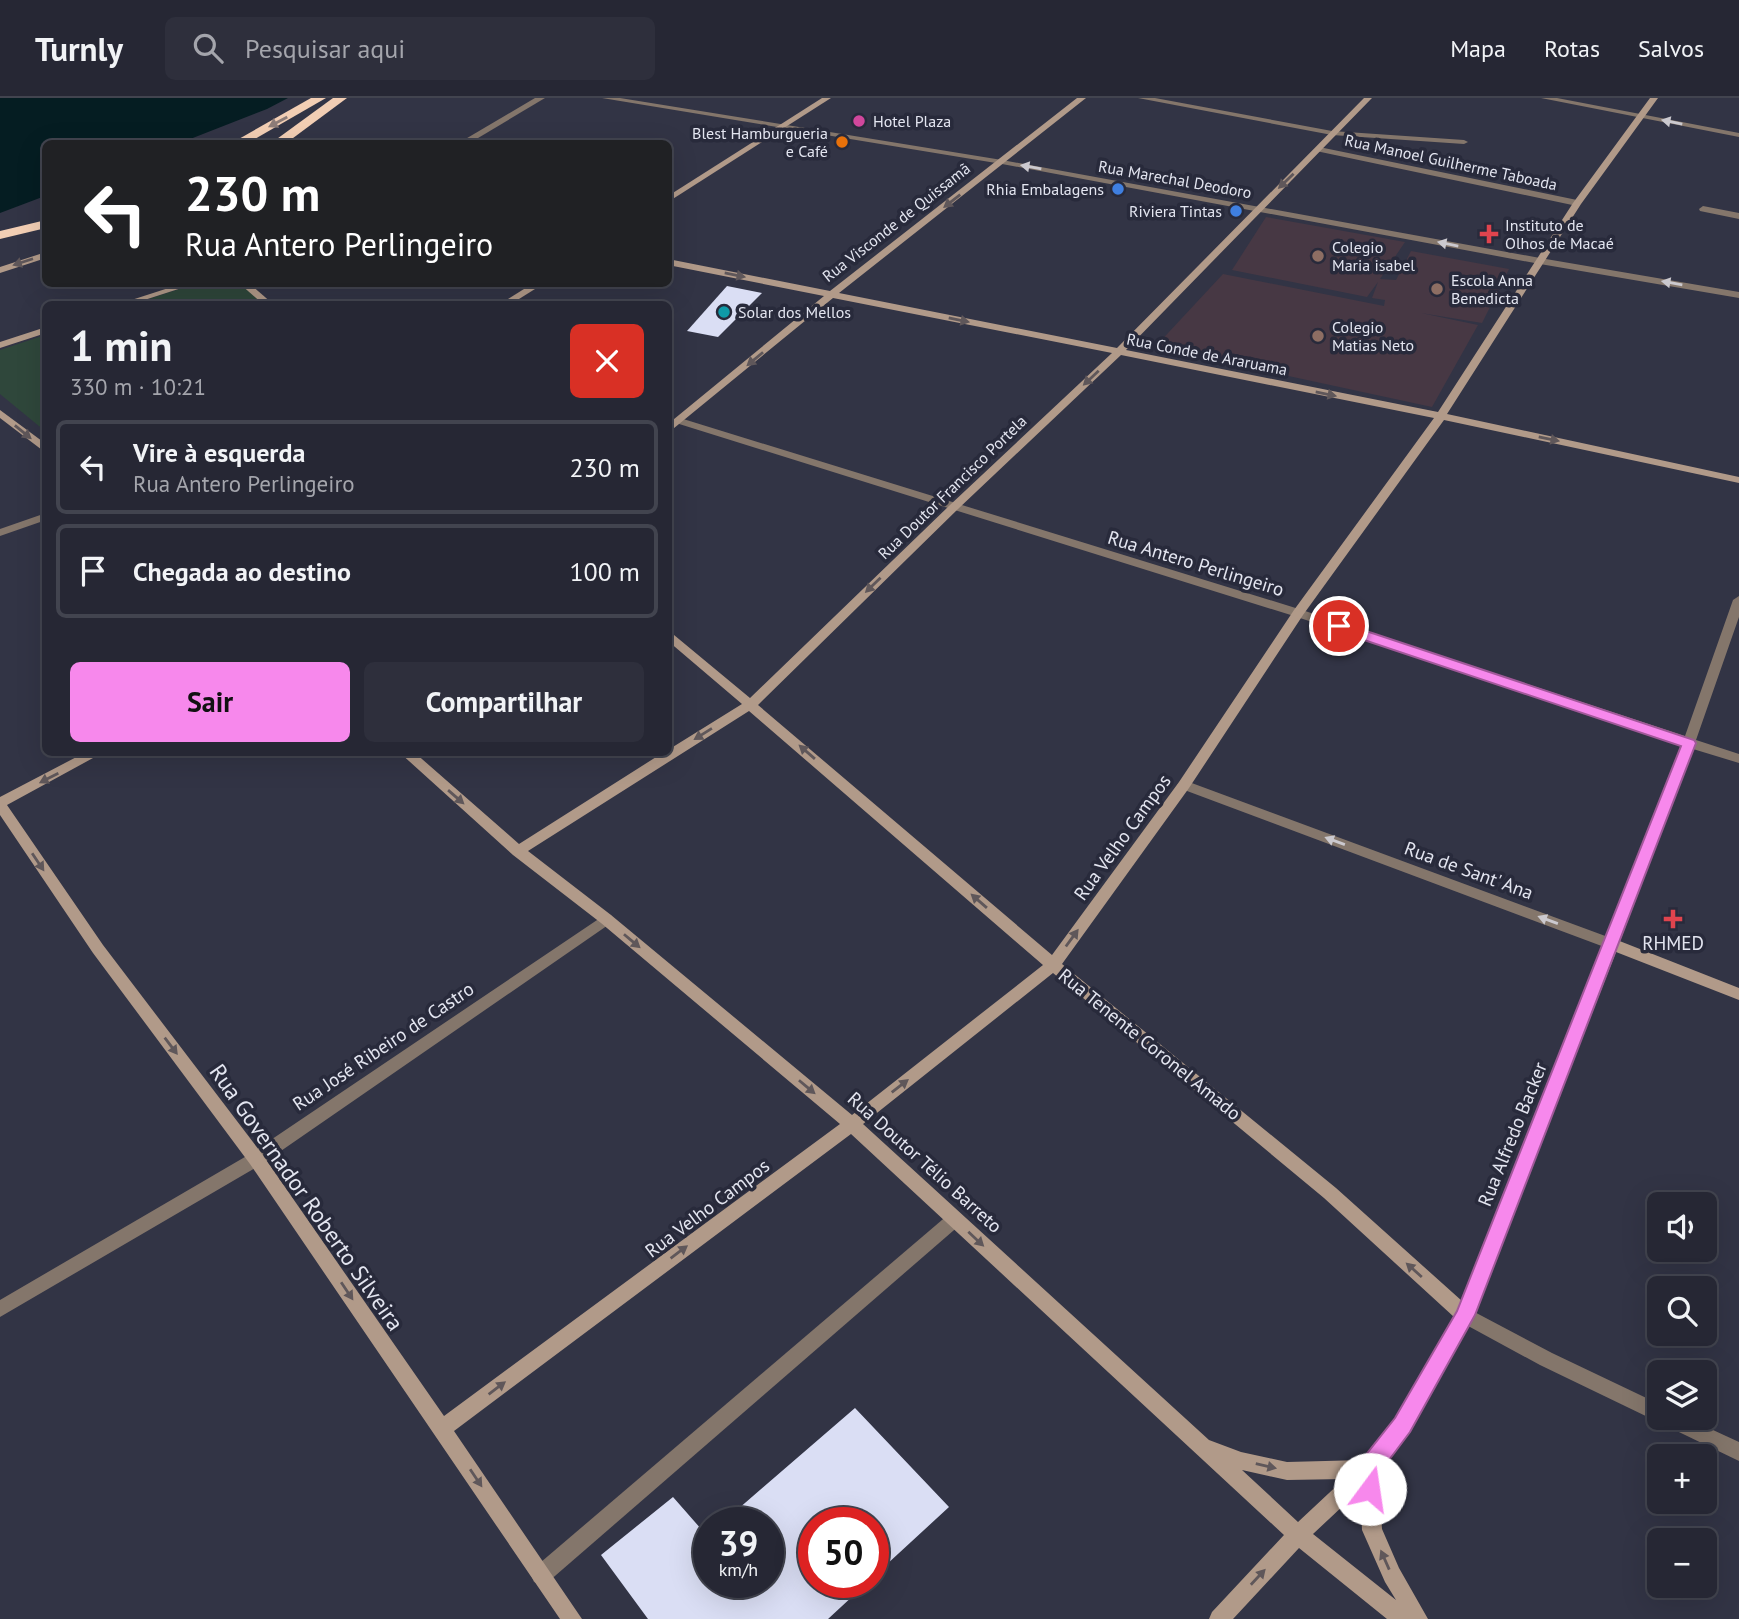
<!DOCTYPE html>
<html lang="pt">
<meta charset="utf-8">
<style>
body{margin:0;font-family:"PT Sans",sans-serif;background:#2e2f3c;color:#f1f3f6;height:100vh;display:flex;flex-direction:column;font-size:26px;white-space:nowrap}
*{box-sizing:border-box;margin:0}
p{font-size:23px;color:#a4a5ac}
.icon{flex:none;width:38px;height:38px;fill:none;stroke:currentColor;stroke-width:2;stroke-linecap:round;stroke-linejoin:round}
.map{position:relative;flex:1;overflow:hidden}
.panel{position:absolute;left:42px;top:203px;width:630px;height:455px;display:flex;flex-direction:column;background:#262734;border-radius:10px;box-shadow:0 7px 28px #0002,0 0 0 2px #42444f}
.panel>*{flex:none}
.top-card{position:absolute;left:42px;top:42px;width:630px;height:147px;border-radius:10px;box-shadow:0 7px 28px #0002,0 0 0 2px #42444f;background:#202124;color:#fff;overflow:hidden}
.fabs{position:absolute;left:1647px;top:1094px;display:grid;gap:14px}
.fabs a{display:grid;place-items:center;width:70px;height:70px;border-radius:10px;background:#262734;box-shadow:0 7px 28px #0002,0 0 0 2px #42444f;font-size:35px}
.speed{position:absolute;left:693px;top:1409px;display:flex;gap:14px;font-size:35px;font-weight:700;text-align:center}
.speed>*{display:grid;place-content:center;width:91px;height:91px;border-radius:50%;background:#262734;box-shadow:0 7px 28px #0002,0 0 0 2px #42444f;line-height:1}
.speed small{font-size:18px;font-weight:400}
.speed .limit{border:10px solid #d22;background:#fff;color:#111}
.pin{position:absolute;display:grid;place-items:center;width:60px;height:60px;color:#fff;margin:-30px;border:4px solid #fff;border-radius:50%;box-shadow:0 2px 7px #0007}
.me{position:absolute;width:77px;margin:-38px;rotate:14deg;stroke-linejoin:round;filter:drop-shadow(0 0 5px #0008)}
.turn{display:flex;align-items:center;gap:24px;height:147px;padding:0 28px;font-size:32px}
.turn .icon{width:91px;height:91px;stroke-width:2.5}
.turn b{display:block;font-size:49px;line-height:60px}
.round{display:grid;place-items:center;flex:none;width:74px;height:74px;border-radius:10px;background:#2e2f3c}
.summary{display:flex;align-items:center;justify-content:space-between;height:119px;padding:0 28px}
h1{font-size:42px;font-weight:700;line-height:52px}
.button{display:flex;gap:14px;margin-top:auto;padding:14px 28px}
.button a{flex:1;height:80px;border-radius:10px;background:#f788ec;color:#111;font-size:28px;font-weight:700;line-height:80px;text-align:center}
.button a+a{background:#2e2f3c;color:#f1f3f6}
ul{padding:0;list-style:none}
li{display:flex;align-items:center;gap:21px;height:94px;margin:0 14px 10px;padding:0 14px;border:4px solid #42444f;border-radius:10px}
li div{flex:1}
li b{display:block;font-size:26px}
li em{font-style:normal}
header{display:flex;align-items:center;gap:42px;box-sizing:border-box;height:98px;padding:0 35px;background:#262734;border-bottom:2px solid #42444f}
header strong{font-size:33px}
nav{display:flex;gap:38px;margin-inline-start:auto;font-size:24px}
.search{width:490px;height:63px;background:#2e2f3c;display:flex;align-items:center;gap:18px;box-sizing:border-box;padding:0 24px;border-radius:10px;color:#a4a5ac;font-size:26px}
.map>svg:first-child{display:block}
</style>
<header>
<strong>Turnly</strong>
<div class="search"><svg class="icon" aria-label="search" viewBox="0 0 24 24"><circle cx="10" cy="10" r="6"/><path d="M15 15l6 6"/></svg>Pesquisar aqui</div>
<nav><a>Mapa</a><a>Rotas</a><a>Salvos</a></nav>
</header>
<div class="map">
<svg width="1739" height="1521" viewBox="0 0 1739 1521">
<rect width="100%" height="100%" fill="#323445"/>
<path fill="#473844" d="M1266 119 1405 144 1380 181 1396 182 1411 153 1509 171 1482 225 1421 215 1478 227 1432 309 1155 249 1223 176 1384 208 1385 202 1372 200 1378 184 1367 199 1232 172Z"/>
<g fill="#2f473b">
<path d="M195 186H241L266 206H133Z"/>
<path d="M45 237H46L45 333 0 296V252Z"/>
</g>
<path fill="#051d22" d="M0 0H288L267 11 180 45 46 46 45 98 0 115Z"/>
<g fill="#dadef4">
<path d="M727 188 762 195 718 239 687 233Z"/>
<path d="M855 1310 949 1409 873 1479V1424H814V1484H868L828 1521H648L601 1457 673 1399 709 1440V1484H768V1424H723Z"/>
</g>
<g fill="none" stroke-linecap="round" stroke-linejoin="round">
<g fill="#84766b" fill-rule="evenodd">
<path d="M535 0H545L468 46H457Z"/>
<path d="M602 0H620L1002 62 1540 160 1739 194V200L1540 166 1002 66Z"/>
<path d="M1138 0H1155L1332 33 1464 42 1468 44 1464 46 1332 37Z"/>
<path d="M1541 0H1557L1739 35V39Z"/>
<path d="M1319 49 1577 102 1581 105 1577 108 1316 53V49Z"/>
<path d="M1703 108 1739 115V121L1700 113 1699 111Z"/>
<path d="M680 320 1302 512 1685 638 1733 502 1739 498V519L1696 642 1739 656V665L1693 651 1619 846 1617 850H1607L1179 690 1177 687 1184 682 1189 684 1608 839 1682 647 1294 518 676 325 675 323Z"/>
<path d="M46 415V422L0 438V431Z"/>
<path d="M606 816 611 817 613 821 611 825 262 1066 0 1219V1202L250 1056Z"/>
<path d="M955 1114 961 1116 963 1121 961 1126 548 1484 541 1487 534 1484 531 1477 534 1470 949 1116Z"/>
<path d="M1465 1209 1552 1255 1659 1306V1320H1687L1739 1344V1363L1540 1267 1459 1223 1456 1217 1459 1211Z"/>
</g>
<g fill="#b19a89" fill-rule="evenodd">
<path d="M822 0H831L668 104V98Z"/>
<path d="M1077 0H1086L839 195 1117 250 1364 0H1372L1126 252 1438 314 1573 105 1650 0H1658L1581 106 1447 316 1739 379V385L1444 322 1303 517 1189 690 1062 866 1336 1090 1462 1203 1607 842H1617L1739 890V902L1616 854 1471 1223 1409 1333 1378 1374 1382 1431 1399 1470 1428 1521H1387L1299 1450 1233 1521H1209L1212 1514 1284 1437 851 1036 454 1333 582 1521H560L250 1066 93 855 0 717V699L86 654H104L7 707 103 847 262 1056 444 1318 840 1026 601 825 513 757 399 654H414L519 746 664 654H668V652L742 606 668 543V532L750 600 950 407 1112 255 833 200 668 335V326L824 198 668 167V161L830 193ZM1121 257 1434 320 1294 512 1179 684 1052 857 758 607 958 411ZM749 613 1043 867 852 1017 611 817 528 753ZM1053 875 1324 1100 1454 1219 1395 1321 1363 1362 1287 1364 1241 1354 1209 1342 863 1026ZM1242 1372 1287 1382 1344 1381 1298 1424ZM1360 1392 1362 1432 1385 1484 1396 1502 1313 1436Z"/>
<path d="M46 154V160L0 175V169Z"/>
<path d="M181 186H194L132 206H119Z"/>
<path d="M240 186H250L273 206H263Z"/>
<path d="M532 186H543L511 206H500Z"/>
<path d="M46 229V235L0 250V244Z"/>
<path d="M0 312 46 346V355L0 320Z"/>
</g>
<g fill="#f2ceb4" fill-rule="evenodd">
<path d="M311 0H326L246 46H230Z"/>
<path d="M333 0H347L285 46H270Z"/>
<path d="M46 122V130L0 141V133Z"/>
</g>
</g>
<defs><path id="oneway-solid" d="M-6-.8H1V-3.2L6.5 0L1 3.2V.8H-6Z" transform="scale(1.75)"/></defs>
<use fill="#8d7c78" href="#oneway-solid" transform="translate(278 24) rotate(152)"/>
<g fill="#cbc9cf">
<use href="#oneway-solid" transform="translate(1672 24) rotate(-169)"/>
<use href="#oneway-solid" transform="translate(1031 69) rotate(-170)"/>
<use href="#oneway-solid" transform="translate(1448 146) rotate(-169)"/>
<use href="#oneway-solid" transform="translate(1672 185) rotate(-170)"/>
<use href="#oneway-solid" transform="translate(1335 743) rotate(-160)"/>
<use href="#oneway-solid" transform="translate(1548 822) rotate(-160)"/>
</g>
<g fill="#5f575a">
<use href="#oneway-solid" transform="translate(1286 83) rotate(136)"/>
<use href="#oneway-solid" transform="translate(952 103) rotate(142)"/>
<use href="#oneway-solid" transform="translate(23 164) rotate(162)"/>
<use href="#oneway-solid" transform="translate(735 177) rotate(11)"/>
<use href="#oneway-solid" transform="translate(959 222) rotate(12)"/>
<use href="#oneway-solid" transform="translate(755 261) rotate(140)"/>
<use href="#oneway-solid" transform="translate(1091 280) rotate(137)"/>
<use href="#oneway-solid" transform="translate(1326 296) rotate(11)"/>
<use href="#oneway-solid" transform="translate(23 334) rotate(39)"/>
<use href="#oneway-solid" transform="translate(1549 341) rotate(12)"/>
<use href="#oneway-solid" transform="translate(873 487) rotate(136)"/>
<use href="#oneway-solid" transform="translate(703 636) rotate(148)"/>
<use href="#oneway-solid" transform="translate(807 654) rotate(-139)"/>
<use href="#oneway-solid" transform="translate(49 680) rotate(153)"/>
<use href="#oneway-solid" transform="translate(456 699) rotate(41)"/>
<use href="#oneway-solid" transform="translate(38 764) rotate(56)"/>
<use href="#oneway-solid" transform="translate(979 803) rotate(-139)"/>
<use href="#oneway-solid" transform="translate(1072 840) rotate(-54)"/>
<use href="#oneway-solid" transform="translate(632 843) rotate(40)"/>
<use href="#oneway-solid" transform="translate(171 948) rotate(53)"/>
<use href="#oneway-solid" transform="translate(900 988) rotate(-38)"/>
<use href="#oneway-solid" transform="translate(807 989) rotate(40)"/>
<use href="#oneway-solid" transform="translate(976 1141) rotate(43)"/>
<use href="#oneway-solid" transform="translate(679 1154) rotate(-37)"/>
<use href="#oneway-solid" transform="translate(1414 1172) rotate(-138)"/>
<use href="#oneway-solid" transform="translate(347 1193) rotate(56)"/>
<use href="#oneway-solid" transform="translate(497 1290) rotate(-37)"/>
<use href="#oneway-solid" transform="translate(1266 1368) rotate(13)"/>
<use href="#oneway-solid" transform="translate(476 1380) rotate(56)"/>
<use href="#oneway-solid" transform="translate(1385 1462) rotate(-114)"/>
<use href="#oneway-solid" transform="translate(1258 1479) rotate(-47)"/>
</g>
<path fill="#f788ec" stroke="#a15899" stroke-width="2" d="M1339 524 1694 642 1696 645 1475 1217 1410 1334 1380 1374V1391L1377 1399 1370 1402 1362 1399 1358 1371 1361 1363 1395 1320 1457 1213 1681 648 1334 532V525Z"/>
<circle fill="#d1479c" stroke="#282a3b" stroke-width="2.5" cx="859" cy="23" r="7"/>
<circle fill="#e8710a" stroke="#282a3b" stroke-width="2.5" cx="842" cy="44" r="7"/>
<g fill="#3f7fe0" stroke="#282a3b" stroke-width="2.5">
<circle cx="1118" cy="91" r="7"/>
<circle cx="1236" cy="113" r="7"/>
</g>
<g fill="#e0444e" stroke="#282a3b" stroke-width="2.5">
<path d="M1485.5 125.5h7v7h7v7h-7v7h-7v-7h-7v-7h7z"/>
<path d="M1669.5 810.5h7v7h7v7h-7v7h-7v-7h-7v-7h7z"/>
</g>
<g fill="#8d6e63" stroke="#282a3b" stroke-width="2.5">
<circle cx="1318" cy="158" r="7"/>
<circle cx="1437" cy="191" r="7"/>
<circle cx="1318" cy="238" r="7"/>
</g>
<circle fill="#0f9aa8" stroke="#282a3b" stroke-width="2.5" cx="724" cy="214" r="7"/>
<g text-anchor="middle" dominant-baseline="central" stroke-width="7" stroke-linejoin="round" paint-order="stroke">
<g font-size="16" fill="#e3e5f0" stroke="#282a3b" text-anchor="start">
<text x="873" y="23">Hotel Plaza</text>
<text x="828" y="35" text-anchor="end">Blest Hamburgueria<tspan x="828" dy="18">e Café</tspan></text>
<text x="1104" y="91" text-anchor="end">Rhia Embalagens</text>
<text x="1222" y="113" text-anchor="end">Riviera Tintas</text>
<text x="1505" y="127">Instituto de<tspan x="1505" dy="18">Olhos de Macaé</tspan></text>
<text x="1332" y="149">Colegio<tspan x="1332" dy="18">Maria isabel</tspan></text>
<text x="1451" y="182">Escola Anna<tspan x="1451" dy="18">Benedicta</tspan></text>
<text x="738" y="214">Solar dos Mellos</text>
<text x="1332" y="229">Colegio<tspan x="1332" dy="18">Matias Neto</tspan></text>
</g>
<g font-size="16" fill="#e3e5f0" stroke="#282a3b">
<text transform="translate(1451 64) rotate(12)">Rua Manoel Guilherme Taboada</text>
<text transform="translate(1175 81) rotate(10)">Rua Marechal Deodoro</text>
<text transform="translate(896 124) rotate(-38)">Rua Visconde de Quissamã</text>
<text transform="translate(1207 256) rotate(11)">Rua Conde de Araruama</text>
<text transform="translate(952 389) rotate(-44)">Rua Doutor Francisco Portela</text>
</g>
<g font-size="19" fill="#e3e5f0" stroke="#282a3b">
<text transform="translate(1196 465) rotate(17)">Rua Antero Perlingeiro</text>
<text transform="translate(1122 739) rotate(-54)">Rua Velho Campos</text>
<text transform="translate(1469 772) rotate(20)">Rua de Sant' Ana</text>
<text transform="translate(1150 946) rotate(39)">Rua Tenente Coronel Amado</text>
<text transform="translate(383 948) rotate(-34)">Rua José Ribeiro de Castro</text>
<text transform="translate(1512 1036) rotate(-68)">Rua Alfredo Backer</text>
<text transform="translate(925 1064) rotate(42)">Rua Doutor Télio Barreto</text>
<text transform="translate(707 1110) rotate(-37)">Rua Velho Campos</text>
</g>
<g font-size="19" fill="#e3e5f0" stroke="#282a3b">
<text x="1673" y="845">RHMED</text>
</g>
<g font-size="23" fill="#e3e5f0" stroke="#282a3b">
<text transform="translate(307 1099) rotate(55)">Rua Governador Roberto Silveira</text>
</g>
</g>
</svg>
<div class="fabs">
<a><svg class="icon" aria-label="sound" viewBox="0 0 24 24"><path d="M4 9h4l5-4v14l-5-4H4zM17 9q2 3 0 6"/></svg></a>
<a><svg class="icon" aria-label="search" viewBox="0 0 24 24"><circle cx="10" cy="10" r="6"/><path d="M15 15l6 6"/></svg></a>
<a><svg class="icon" aria-label="layers" viewBox="0 0 24 24"><path d="M12 4l9 5-9 5-9-5zM3 14l9 5 9-5"/></svg></a>
<a>+</a>
<a>−</a>
</div>
<div class="speed"><div>39<small>km/h</small></div><div class="limit">50</div></div>
<div class="pin" style="left:1339px;top:528px;background:#d93025"><svg class="icon" aria-label="arrive" viewBox="0 0 24 24"><path d="M6 21V4h12l-3 4 3 4H6"/></svg></div>
<svg class="me" style="left:1370px;top:1391px" viewBox="-20 -20 40 40"><circle r="19" fill="#fff"/><path d="M0-13L10 11 0 6-10 11z" fill="#f788ec"/></svg>
<div class="top-card">
<div class="turn"><svg class="icon" aria-label="left" viewBox="0 0 24 24"><path d="M17 20v-9H6M10 6l-5 5 5 5"/></svg><div><b>230 m</b>Rua Antero Perlingeiro</div></div>
</div>
<section class="panel">
<div class="summary"><div><h1>1 min</h1><p>330 m · 10:21</p></div><a class="round" style="background:#d93025;color:#fff"><svg class="icon" aria-label="close" viewBox="0 0 24 24"><path d="M6 6l12 12M18 6L6 18"/></svg></a></div>
<ul>
<li><svg class="icon" aria-label="left" viewBox="0 0 24 24"><path d="M17 20v-9H6M10 6l-5 5 5 5"/></svg><div><b>Vire à esquerda</b><p>Rua Antero Perlingeiro</p></div><em>230 m</em></li>
<li><svg class="icon" aria-label="arrive" viewBox="0 0 24 24"><path d="M6 21V4h12l-3 4 3 4H6"/></svg><div><b>Chegada ao destino</b></div><em>100 m</em></li>
</ul>
<div class="button"><a>Sair</a><a>Compartilhar</a></div>
</section>
</div>
